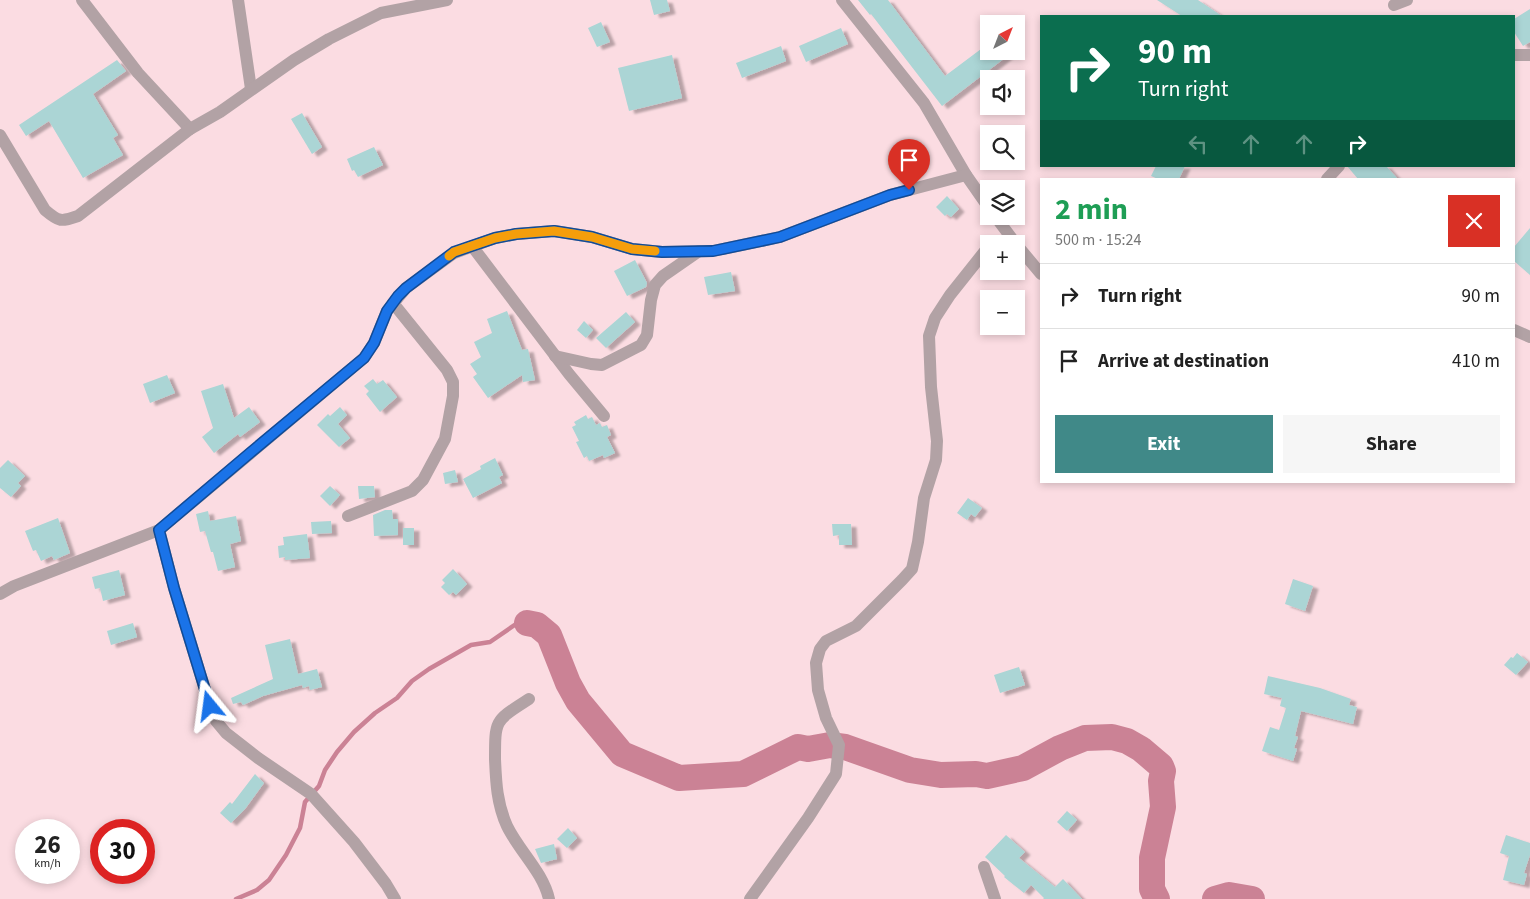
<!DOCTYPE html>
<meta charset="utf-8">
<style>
body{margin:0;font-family:"Source Sans 3",sans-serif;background:#f6f6f6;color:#222;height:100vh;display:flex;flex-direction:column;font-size:19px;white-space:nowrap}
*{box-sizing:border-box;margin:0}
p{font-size:16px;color:#767676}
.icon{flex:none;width:28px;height:28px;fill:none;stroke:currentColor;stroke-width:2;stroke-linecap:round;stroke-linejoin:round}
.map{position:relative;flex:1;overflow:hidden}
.drawer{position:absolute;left:1040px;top:178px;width:475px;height:305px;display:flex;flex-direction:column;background:#fff;border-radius:0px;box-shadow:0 2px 8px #0003}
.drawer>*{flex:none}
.hud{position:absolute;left:1040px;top:15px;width:475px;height:152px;border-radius:0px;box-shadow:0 2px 8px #0003;background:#0b6e4f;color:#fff;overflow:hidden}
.needle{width:32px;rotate:42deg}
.fabs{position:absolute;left:980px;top:15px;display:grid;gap:10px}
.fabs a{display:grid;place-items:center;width:45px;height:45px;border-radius:0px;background:#fff;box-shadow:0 2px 8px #0003;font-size:25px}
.speed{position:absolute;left:15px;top:819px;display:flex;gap:10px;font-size:25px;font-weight:700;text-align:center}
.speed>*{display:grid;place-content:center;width:65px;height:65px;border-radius:50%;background:#fff;box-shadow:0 2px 8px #0003;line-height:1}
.speed small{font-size:12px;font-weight:400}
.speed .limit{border:8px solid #d22;background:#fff;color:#111}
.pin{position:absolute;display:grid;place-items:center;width:42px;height:42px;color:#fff;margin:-51px -21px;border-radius:50% 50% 50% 0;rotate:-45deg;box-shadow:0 0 5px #0007}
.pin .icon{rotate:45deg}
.me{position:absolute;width:55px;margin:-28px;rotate:344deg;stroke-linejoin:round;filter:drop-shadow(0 0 4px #0008)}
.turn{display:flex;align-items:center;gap:18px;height:105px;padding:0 15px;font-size:22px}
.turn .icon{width:65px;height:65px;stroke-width:2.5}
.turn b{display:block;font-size:35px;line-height:42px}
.lanes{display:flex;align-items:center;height:48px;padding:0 15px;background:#0003;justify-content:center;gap:25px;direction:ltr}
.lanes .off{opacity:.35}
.round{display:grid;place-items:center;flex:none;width:52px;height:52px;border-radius:0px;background:#f6f6f6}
.head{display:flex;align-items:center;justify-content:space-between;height:85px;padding:0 15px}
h1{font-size:30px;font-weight:700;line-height:38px;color:#1e9e55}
.button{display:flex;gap:10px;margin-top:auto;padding:10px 15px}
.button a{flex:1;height:58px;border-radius:0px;background:#408988;color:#fff;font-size:20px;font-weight:700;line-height:58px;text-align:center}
.button a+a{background:#f6f6f6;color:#222}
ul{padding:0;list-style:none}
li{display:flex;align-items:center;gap:15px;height:65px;padding:0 15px;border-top:1px solid #e0e0e0}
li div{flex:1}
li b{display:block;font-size:19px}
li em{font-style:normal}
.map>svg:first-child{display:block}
</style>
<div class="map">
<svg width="1530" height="899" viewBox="0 0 1530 899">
<defs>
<filter id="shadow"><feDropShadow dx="5.5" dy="3" stdDeviation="1" flood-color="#0004"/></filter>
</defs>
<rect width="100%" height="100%" fill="#fbdce2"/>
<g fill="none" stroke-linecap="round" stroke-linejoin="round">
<path stroke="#cb8295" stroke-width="4.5" d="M236 899 257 890 269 880 286 855 300 828 305 802 319 786 325 770 337 752 354 732 375 713 397 698 412 681 429 669 471 645 490 642 516 624 527 623"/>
<g stroke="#cb8295" stroke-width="26">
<path d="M527 623 537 625 549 635 568 683 578 701 622 754 679 778 743 774 798 747 808 749 830 745 845 747 910 770 941 775 976 774 987 776 1023 768 1060 748 1085 738 1112 737 1127 741 1141 749 1161 766 1163 771 1161 781 1163 807 1152 858V889L1157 899"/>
<path d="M1215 899 1229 895 1252 899"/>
</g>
</g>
<g fill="#abd5d5" filter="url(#shadow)">
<path d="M650 0H667L670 11 654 15Z"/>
<path d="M858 0H888L945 76 989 43V51H1014L942 106 871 14 870 15Z"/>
<path d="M1157 0H1198L1222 16H1182Z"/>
<path d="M1530 9V42L1523 46 1514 32V19Z"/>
<path d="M601 22 610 42 597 47 588 28Z"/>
<path d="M841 28 848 44 806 62 799 46Z"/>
<path d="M781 46 786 61 742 78 736 63Z"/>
<path d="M672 55 682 98 629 111 618 68Z"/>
<path d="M117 60 126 71 93 94 118 135 113 138 123 155 83 178 49 121 26 136 19 125Z"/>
<path d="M302 113 322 147 312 154 291 119Z"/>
<path d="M374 147 383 165 358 177 354 170 352 171 347 159Z"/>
<path d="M1156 166H1185L1179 179H1158L1151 176Z"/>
<path d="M1347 166H1386L1398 179H1358Z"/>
<path d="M947 196 959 209 951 217 947 214 945 216 936 207Z"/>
<path d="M1530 228V275L1514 261V247Z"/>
<path d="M635 260 647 283 646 287 627 296 614 271Z"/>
<path d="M731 272 735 291 708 295 704 277Z"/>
<path d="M507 311 522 350 528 349 535 380 523 382 522 375 488 398 473 377 477 374 470 364 481 357 474 342 492 333 487 319Z"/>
<path d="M626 312 635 322 606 348 596 338Z"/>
<path d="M584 321 593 330 586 338 577 330Z"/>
<path d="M167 375 175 393 150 403 143 384Z"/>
<path d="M373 379 377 384 383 380 397 397 380 412 366 394 369 391 364 386Z"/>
<path d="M223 384 234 418 249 407 260 422 240 437 238 434 214 453 202 437 213 428 201 391Z"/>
<path d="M340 407 347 415 338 424 350 438 339 447 317 425 328 414 330 416Z"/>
<path d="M586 415 588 419 592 417 596 425 600 423 602 427 607 425 611 435 607 437 615 453 604 458 603 455 589 461 587 456 584 458 576 442 579 441 572 427 576 425 574 422Z"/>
<path d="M495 458 503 475 499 477 502 483 473 498 463 479 481 469 480 466Z"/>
<path d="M8 460 25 476 18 483 21 486 11 497 0 488V468Z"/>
<path d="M455 470 458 482 445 484 443 473Z"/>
<path d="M330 486 340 495 330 506 320 496Z"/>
<path d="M358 486H374L375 497 359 499Z"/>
<path d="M968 498 982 508 975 517 971 514 967 520 957 513Z"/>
<path d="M385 510H392L393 519H398V535L374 536 373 515Z"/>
<path d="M208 511 210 521 236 516 241 541 230 544 235 567 218 571 213 552H211L205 531 200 532 196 514Z"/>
<path d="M58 518 70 553 54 560 52 556 41 561 36 550 33 551 25 531Z"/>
<path d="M331 521 332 533 312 534 311 522Z"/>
<path d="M832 524H851L852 545H839V535L833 536Z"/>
<rect x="403" y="528" width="11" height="17"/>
<path d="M307 534 310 558 285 560V557L279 558 278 546 284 545 283 537Z"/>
<path d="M453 569 467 584 456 595 453 592 449 595 441 587 445 583 442 580Z"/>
<path d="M119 570 125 595 103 601 100 588 95 589 92 577Z"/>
<path d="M1293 579 1313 586 1305 611 1285 604Z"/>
<path d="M133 623 137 637 111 645 107 631Z"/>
<path d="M290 639 298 674 317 669 322 687 310 690 309 686 303 688 302 685 263 696 243 705 241 702 233 704 231 698 273 679 265 645Z"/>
<path d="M1517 653 1528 662 1516 675 1504 665 1511 657 1513 658Z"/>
<path d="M1019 667 1025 685 1000 693 994 675Z"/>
<path d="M1268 676 1320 688 1351 699 1349 705 1357 707 1353 724 1301 711 1295 736 1298 737 1294 748 1297 749 1293 761 1262 751 1270 727 1279 730 1286 708 1280 706 1282 698 1264 694Z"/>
<path d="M255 774 264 783 245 809 231 823 220 813 230 802 232 804Z"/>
<path d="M1067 811 1077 820 1067 831 1057 822Z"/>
<path d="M568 828 577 838 567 848 557 839Z"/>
<path d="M1006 835 1025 852 1019 858 1055 887 1063 879 1082 899H1043L1044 898 1031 885 1024 893 1004 877 1005 876 985 857Z"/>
<path d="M1506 835 1530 843V855L1524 873 1527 874 1524 885 1503 880 1509 856 1500 853Z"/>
<path d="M554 844 557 859 541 863 535 849Z"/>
</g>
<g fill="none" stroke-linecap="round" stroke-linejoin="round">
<g stroke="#b2a2a5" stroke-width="12">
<path d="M82 0 138 73 190 129"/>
<path d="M238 0 251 89"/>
<path d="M842 0 924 103 966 175 989 208"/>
<path d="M1394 5 1407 0"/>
<path d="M1514 55H1530"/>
<path d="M0 135 45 210C59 222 61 222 78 216L190 129 220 112 294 60 329 39 381 13 447 0"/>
<path d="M1327 179 1339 166"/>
<path d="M995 216 1016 244"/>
<path d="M1016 244 1041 274"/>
<path d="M472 246 569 374 604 416"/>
<path d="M1514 330 1530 337"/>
<path d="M555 356 591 364 602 365 641 345 647 335 651 300 655 285 663 276 699 251"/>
<path d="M348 516 412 491 423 480 445 439 453 396V382L447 370 393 303"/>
<path d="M159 530 174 588 210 706 216 721 226 733 258 758 311 794 354 842 386 884 395 899"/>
<path d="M0 594 14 586 159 530 364 358 374 343 387 311 406 288 454 253 495 238 516 234 554 231 592 237 632 249 662 252 713 251 780 237 890 195 966 175"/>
<path d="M529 699C495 721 495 719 495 759 496 783 497 804 507 826 519 851 543 872 549 899"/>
<path d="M984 867 995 899"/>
<path d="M750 899 808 818 836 774 839 745 826 718 818 690 816 663 820 649 826 641 856 626 902 580 912 569 918 542 924 498 936 460 937 441 931 387 929 336 935 318 950 295 989 246"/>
</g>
</g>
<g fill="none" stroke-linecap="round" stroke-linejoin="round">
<defs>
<path id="route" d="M210 706 174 588 159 530 250 453 364 358 374 343 387 311 398 296 406 288 454 252 495 238 516 234 554 231 592 237 632 249 662 252 713 251 780 237 890 195 909 190"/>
</defs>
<use href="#route" stroke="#114b97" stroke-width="12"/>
<use href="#route" stroke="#1a73e8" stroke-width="9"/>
<path stroke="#f59e0b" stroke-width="9" d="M449 256 454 252 495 238 516 234 554 231 592 237 632 249 655 251"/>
</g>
</svg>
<div class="fabs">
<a><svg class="needle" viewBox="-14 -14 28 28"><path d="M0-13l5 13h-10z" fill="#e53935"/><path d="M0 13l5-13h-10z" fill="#767676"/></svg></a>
<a><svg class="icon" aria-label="sound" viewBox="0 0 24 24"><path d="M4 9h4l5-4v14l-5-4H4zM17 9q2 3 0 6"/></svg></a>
<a><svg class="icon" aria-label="search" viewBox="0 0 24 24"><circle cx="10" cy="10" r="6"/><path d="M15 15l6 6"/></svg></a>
<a><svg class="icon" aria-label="layers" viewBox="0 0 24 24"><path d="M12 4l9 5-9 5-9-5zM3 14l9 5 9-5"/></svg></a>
<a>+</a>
<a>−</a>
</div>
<div class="speed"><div>26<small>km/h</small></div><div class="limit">30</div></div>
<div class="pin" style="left:909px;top:190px;background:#d93025"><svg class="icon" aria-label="arrive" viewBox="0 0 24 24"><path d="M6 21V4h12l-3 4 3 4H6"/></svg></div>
<svg class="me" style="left:210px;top:706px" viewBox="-20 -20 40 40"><path d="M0-17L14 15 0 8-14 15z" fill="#1a73e8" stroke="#fff" stroke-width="4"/></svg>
<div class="hud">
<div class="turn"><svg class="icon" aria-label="right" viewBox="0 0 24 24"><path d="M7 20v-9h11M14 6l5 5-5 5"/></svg><div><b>90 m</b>Turn right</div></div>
<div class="lanes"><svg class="icon off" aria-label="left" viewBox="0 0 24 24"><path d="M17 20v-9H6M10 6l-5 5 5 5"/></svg><svg class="icon off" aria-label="ahead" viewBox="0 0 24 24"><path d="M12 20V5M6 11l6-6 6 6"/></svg><svg class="icon off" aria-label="ahead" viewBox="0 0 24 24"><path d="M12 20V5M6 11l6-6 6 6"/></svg><svg class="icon" aria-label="right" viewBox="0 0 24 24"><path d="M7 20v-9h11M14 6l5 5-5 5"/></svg></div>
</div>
<section class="drawer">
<div class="head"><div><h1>2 min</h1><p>500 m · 15:24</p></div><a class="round" style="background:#d93025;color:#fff"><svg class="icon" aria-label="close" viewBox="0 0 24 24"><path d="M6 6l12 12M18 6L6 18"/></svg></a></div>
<ul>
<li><svg class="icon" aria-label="right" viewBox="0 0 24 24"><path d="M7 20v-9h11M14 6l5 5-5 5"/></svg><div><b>Turn right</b></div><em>90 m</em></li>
<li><svg class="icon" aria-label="arrive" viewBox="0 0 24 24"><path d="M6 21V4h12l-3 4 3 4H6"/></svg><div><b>Arrive at destination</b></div><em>410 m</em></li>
</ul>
<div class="button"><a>Exit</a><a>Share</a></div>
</section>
</div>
